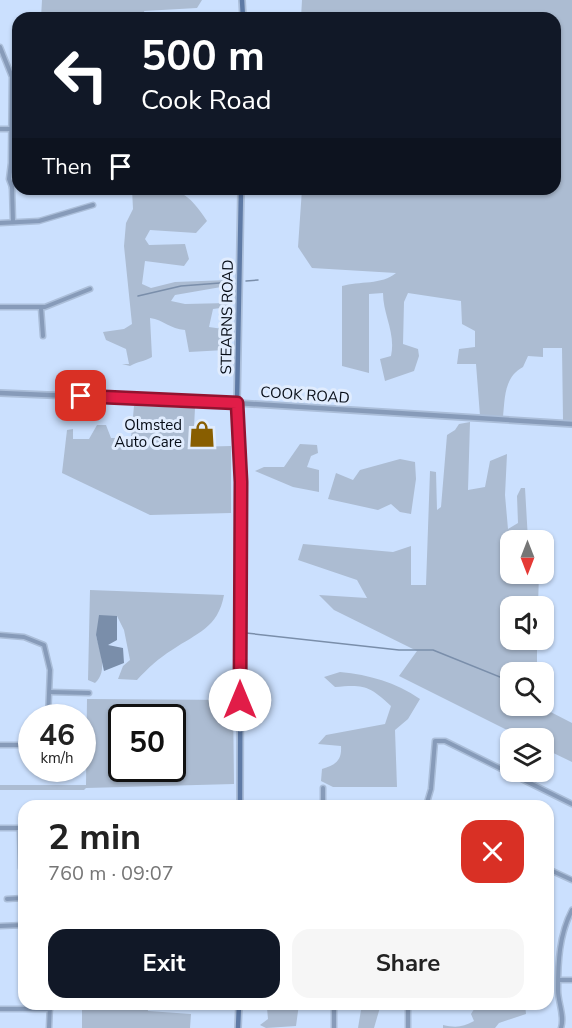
<!DOCTYPE html>
<meta charset="utf-8">
<style>
body{margin:0;font-family:"Nunito Sans",sans-serif;background:#f6f6f6;color:#222;height:100vh;display:flex;flex-direction:column;font-size:22px;white-space:nowrap}
*{box-sizing:border-box;margin:0}
p{font-size:20px;color:#767676}
.icon{flex:none;width:33px;height:33px;fill:none;stroke:currentColor;stroke-width:2;stroke-linecap:round;stroke-linejoin:round}
.map{position:relative;flex:1;overflow:hidden}
.drawer{position:absolute;left:18px;top:800px;width:536px;height:210px;display:flex;flex-direction:column;background:#fff;border-radius:18px;box-shadow:0 2px 4px #0004}
.drawer>*{flex:none}
.banner{position:absolute;left:12px;top:12px;width:549px;height:183px;border-radius:18px;box-shadow:0 2px 4px #0004;background:#111827;color:#fff;overflow:hidden}
.needle{width:39px;rotate:180deg}
.tools{position:absolute;left:500px;top:530px;display:grid;gap:12px}
.tools a{display:grid;place-items:center;width:54px;height:54px;border-radius:12px;background:#fff;box-shadow:0 2px 4px #0004;font-size:30px}
.speed{position:absolute;left:18px;top:704px;display:flex;gap:12px;font-size:30px;font-weight:700;text-align:center}
.speed>*{display:grid;place-content:center;width:78px;height:78px;border-radius:50%;background:#fff;box-shadow:0 2px 4px #0004;line-height:1}
.speed small{font-size:15px;font-weight:400}
.speed .limit{border:3px solid #111;border-radius:9px;background:#fff;color:#111}
.pin{position:absolute;display:grid;place-items:center;width:51px;height:51px;color:#fff;margin:-26px;border-radius:12px;box-shadow:0 3px 9px #0006}
.me{position:absolute;width:66px;margin:-33px;rotate:0deg;stroke-linejoin:round;filter:drop-shadow(0 0 4px #0008)}
.turn{display:flex;align-items:center;gap:21px;height:126px;padding:0 30px;font-size:27px}
.turn .icon{width:78px;height:78px;stroke-width:2.5}
.turn b{display:block;font-size:42px;line-height:51px}
.then{display:flex;align-items:center;height:57px;padding:0 30px;background:#0003;gap:12px;font-size:22px}
.round{display:grid;place-items:center;flex:none;width:63px;height:63px;border-radius:18px;background:#f6f6f6}
.head{display:flex;align-items:center;justify-content:space-between;height:102px;padding:0 30px}
h1{font-size:36px;font-weight:700;line-height:45px}
.action{display:flex;gap:12px;margin-top:auto;padding:12px 30px}
.action a{flex:1;height:69px;border-radius:18px;background:#111827;color:#fff;font-size:24px;font-weight:700;line-height:69px;text-align:center}
.action a+a{background:#f6f6f6;color:#222}
.map>svg:first-child{display:block}
</style>
<div class="map">
<svg width="572" height="1028" viewBox="0 0 572 1028">
<rect width="100%" height="100%" fill="#cbe0fe"/>
<g fill="#acbcd2" fill-rule="evenodd">
<path d="M42 0H202L197 8 144 11 146 18H41Z"/>
<path d="M302 0H572V420H563L562 348H543V357L528 356 523 367C504 377 505 398 503 417L480 416 476 364H457L459 349 475 347V331L462 324 461 301 408 293 404 302 403 344 418 349 419 356 414 371 385 381 380 359 391 356C396 333 383 315 383 293L369 294V373L342 366V286C359 281 382 285 396 273L312 268 298 247 302 189H555V18H301Z"/>
<path d="M132 189C173 189 183 184 207 221L196 233 150 230 145 239 149 245 185 244 189 259 184 266 145 261 142 284 151 288 175 282 228 280 227 286 175 295 171 301 185 304 228 303V307L213 309 209 327 230 330 225 350 189 352 185 330C170 329 164 320 150 318L152 357C144 362 138 361 130 366L122 364H129L126 349 106 340 103 332 124 329 132 324 124 246 126 223 133 209Z"/>
<path d="M134 406 195 408 193 447 231 446V513L150 515 62 473 67 430 73 429V439H89L97 425H106L111 438H131Z"/>
<path d="M470 422 468 490 485 487 490 461 507 454 505 495 508 529 518 523 517 496 521 488H525L528 540H510V573H539L538 606H510V639H537V672H510V705H537L572 723V762L543 748V738H523L399 676 417 651 334 610 319 595 367 598 357 580 298 560 303 544 393 552 411 546V585H426L430 471 436 472 437 510 441 507 447 435 455 430 459 424Z"/>
<path d="M300 444 317 445 318 453 311 456 307 467 319 470V492L293 487 255 471 264 467H284Z"/>
<path d="M400 459 415 462 416 479 411 514 400 512 391 504 378 510 328 499 336 473 353 480 360 470Z"/>
<path d="M90 590 224 595C218 628 197 633 172 650 159 658 148 668 137 680L118 679 123 666 130 660 124 630 117 616 96 635C99 649 109 671 95 683L88 680Z"/>
<path d="M340 672C370 675 395 682 420 699L408 719 395 730 397 787H333L321 781 322 769C335 765 342 761 341 746L318 744 326 735 385 724 391 706C370 686 364 684 335 687L324 677Z"/>
<path d="M87 699 233 700 234 784 86 788 84 790H0V785H86ZM122 717H172V768H122Z"/>
<path d="M82 1004H147L148 1011 191 1014 190 1028H82Z"/>
<path d="M258 1004H299L296 1026 266 1028 260 1025 268 1019 267 1008 257 1006Z"/>
<path d="M362 1004H381L374 1028H358Z"/>
<path d="M487 1004H525L526 1014 499 1023 495 1028H443V1025C456 1028 463 1027 474 1021L471 1014 476 1006 486 1009Z"/>
</g>
<path fill="#7a8eaa" d="M99 615 117 616V640L108 645 123 648 124 663 104 671 96 635Z"/>
<g fill="none" stroke-linecap="round" stroke-linejoin="round">
<g stroke="#7a8eaa" stroke-width="1.5">
<path d="M246 281 258 280"/>
<path d="M138 296 181 286 233 282"/>
<path d="M246 633 399 650H433L510 681"/>
</g>
<defs>
<g id="minor">
<path d="M0 47 12 77 11 163 9 179 12 187 13 222"/>
<path d="M0 129H18"/>
<path d="M12 164 15 179 12 187"/>
<path d="M0 223 39 221 93 205"/>
<path d="M0 307H45L90 289"/>
<path d="M41 308 43 336"/>
<path d="M0 635 24 637 44 645 50 670 48 717"/>
<path d="M50 692 89 693"/>
<path d="M0 745H20L32 741"/>
<path d="M323 788V806"/>
<path d="M426 806 431 789 435 741H445L572 804"/>
<path d="M0 828H24"/>
<path d="M20 828 21 868H24"/>
<path d="M548 869 572 880"/>
<path d="M7 899 24 898"/>
<path d="M0 926 24 925"/>
<path d="M559 980H572"/>
<path d="M408 1004V1028"/>
<path d="M0 1009H50"/>
<path d="M49 1028 50 1004"/>
<path d="M334 1028V1004"/>
<path d="M561 1028C565 1016 558 1003 558 990 558 962 559 935 572 910"/>
</g>
<path id="tertiary" d="M0 393 237 403 572 424"/>
<g id="secondary">
<path d="M242 0 243 18"/>
<path d="M240 806 241 482 237 403 241 189"/>
<path d="M238 1028 239 1004"/>
</g>
</defs>
<use href="#minor" stroke="#abbed9" stroke-width="7"/>
<use href="#tertiary" stroke="#abbed9" stroke-width="8"/>
<use href="#secondary" stroke="#abbed9" stroke-width="8"/>
<use href="#minor" stroke="#879bb9" stroke-width="4"/>
<use href="#tertiary" stroke="#879bb9" stroke-width="4.5"/>
<use href="#secondary" stroke="#5e7aa5" stroke-width="4.5"/>
</g>
<g fill="none" stroke-linecap="round" stroke-linejoin="round">
<defs>
<path id="route" d="M81 396 237 403 241 482 240 700"/>
</defs>
<use href="#route" stroke="#92132f" stroke-width="15"/>
<use href="#route" stroke="#e11d48" stroke-width="10"/>
</g>
<defs>
<symbol id="shop-bare" viewBox="-9 -9 18 18"><path d="M-5-2.5h2.3a2.7 3.5 0 0 1 5.4 0H5L5.5 6h-11ZM-1.5-2.5h3a1.5 2.3 0 0 0-3 0Z" fill="#885e00" stroke="#e0ecfe" stroke-width="2.5" paint-order="stroke"/></symbol>
</defs>
<g fill-rule="evenodd">
<use href="#shop-bare" x="183" y="415" width="38" height="38"/>
</g>
<g text-anchor="middle" dominant-baseline="central" stroke-width="6" stroke-linejoin="round" paint-order="stroke">
<g font-size="15" fill="#060c16" stroke="#e0ecfe">
<text transform="translate(227 317) rotate(-89)">STEARNS ROAD</text>
<text transform="translate(305 395) rotate(4)">COOK ROAD</text>
</g>
<g font-size="15" fill="#060c16" stroke="#e0ecfe" text-anchor="end">
<text x="182" y="425">Olmsted<tspan x="182" dy="17">Auto Care</tspan></text>
</g>
</g>
</svg>
<div class="tools">
<a><svg class="needle" viewBox="-14 -14 28 28"><path d="M0-13l5 13h-10z" fill="#e53935"/><path d="M0 13l5-13h-10z" fill="#767676"/></svg></a>
<a><svg class="icon" aria-label="sound" viewBox="0 0 24 24"><path d="M4 9h4l5-4v14l-5-4H4zM17 9q2 3 0 6"/></svg></a>
<a><svg class="icon" aria-label="search" viewBox="0 0 24 24"><circle cx="10" cy="10" r="6"/><path d="M15 15l6 6"/></svg></a>
<a><svg class="icon" aria-label="layers" viewBox="0 0 24 24"><path d="M12 4l9 5-9 5-9-5zM3 14l9 5 9-5"/></svg></a>
</div>
<div class="speed"><div>46<small>km/h</small></div><div class="limit">50</div></div>
<div class="pin" style="left:81px;top:396px;background:#d93025"><svg class="icon" aria-label="arrive" viewBox="0 0 24 24"><path d="M6 21V4h12l-3 4 3 4H6"/></svg></div>
<svg class="me" style="left:240px;top:700px" viewBox="-20 -20 40 40"><circle r="19" fill="#fff"/><path d="M0-13L10 11 0 6-10 11z" fill="#e11d48"/></svg>
<div class="banner">
<div class="turn"><svg class="icon" aria-label="left" viewBox="0 0 24 24"><path d="M17 20v-9H6M10 6l-5 5 5 5"/></svg><div><b>500 m</b>Cook Road</div></div>
<div class="then">Then<svg class="icon" aria-label="arrive" viewBox="0 0 24 24"><path d="M6 21V4h12l-3 4 3 4H6"/></svg></div>
</div>
<section class="drawer">
<div class="head"><div><h1>2 min</h1><p>760 m · 09:07</p></div><a class="round" style="background:#d93025;color:#fff"><svg class="icon" aria-label="close" viewBox="0 0 24 24"><path d="M6 6l12 12M18 6L6 18"/></svg></a></div>
<div class="action"><a>Exit</a><a>Share</a></div>
</section>
</div>
